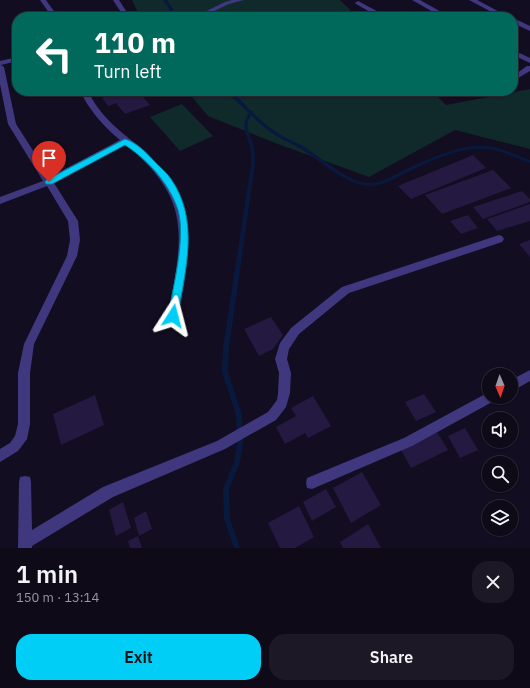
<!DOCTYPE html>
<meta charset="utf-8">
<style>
body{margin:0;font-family:"IBM Plex Sans",sans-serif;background:#1c1825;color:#f1f3f6;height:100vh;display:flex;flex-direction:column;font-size:15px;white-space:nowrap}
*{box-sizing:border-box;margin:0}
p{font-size:13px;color:#9b9aa2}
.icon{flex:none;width:22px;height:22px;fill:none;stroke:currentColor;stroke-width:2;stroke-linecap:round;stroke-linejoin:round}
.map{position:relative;height:548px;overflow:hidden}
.panel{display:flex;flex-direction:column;background:#0e0a18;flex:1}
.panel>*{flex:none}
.top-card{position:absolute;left:12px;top:12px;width:506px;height:84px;border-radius:16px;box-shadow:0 1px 3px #0004,0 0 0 1px #2e2b37;background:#00695c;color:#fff;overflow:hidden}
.needle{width:26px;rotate:178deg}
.fabs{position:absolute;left:482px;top:368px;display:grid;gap:8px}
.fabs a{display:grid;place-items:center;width:36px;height:36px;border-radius:50%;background:#0e0a18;box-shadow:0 1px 3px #0004,0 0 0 1px #2e2b37;font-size:20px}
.pin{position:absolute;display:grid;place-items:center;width:34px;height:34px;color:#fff;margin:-41px -17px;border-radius:50% 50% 50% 0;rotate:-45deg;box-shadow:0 0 4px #0007}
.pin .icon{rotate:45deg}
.me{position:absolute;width:44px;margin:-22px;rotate:9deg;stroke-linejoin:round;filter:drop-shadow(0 0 3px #0008)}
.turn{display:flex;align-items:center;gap:14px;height:84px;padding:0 16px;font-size:18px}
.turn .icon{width:52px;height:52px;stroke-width:2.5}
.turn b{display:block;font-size:28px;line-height:34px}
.round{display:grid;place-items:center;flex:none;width:42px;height:42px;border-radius:16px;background:#1c1825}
.overview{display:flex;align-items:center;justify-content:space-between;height:68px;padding:0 16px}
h1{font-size:24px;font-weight:600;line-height:30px}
.primary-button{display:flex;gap:8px;margin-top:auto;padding:8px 16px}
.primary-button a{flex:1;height:46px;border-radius:16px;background:#00cef7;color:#111;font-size:16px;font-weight:600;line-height:46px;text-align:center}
.primary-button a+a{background:#1c1825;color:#f1f3f6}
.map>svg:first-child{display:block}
</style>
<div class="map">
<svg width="530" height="548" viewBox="0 0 530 548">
<rect width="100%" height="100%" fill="#120d20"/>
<g fill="#10292a">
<path d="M132 0H340L357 17H140Z"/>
<path d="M530 89V149L455 130 369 177 275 143 208 116 187 91H432L446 105Z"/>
<path d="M182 104 213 136 180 151 150 117Z"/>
</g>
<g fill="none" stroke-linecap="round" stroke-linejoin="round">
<g fill="#09193d" fill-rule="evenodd">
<path d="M163 0H167L173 9 172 13 169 17H165L168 13 169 9Z"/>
<path d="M225 91C234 91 245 105 251 111H253V113C259 119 265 124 272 129 282 137 295 141 306 148 323 159 350 183 369 183 383 183 394 175 406 169 428 159 462 143 487 146 502 148 516 155 530 160V163C518 159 506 153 493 150 465 144 436 159 412 170 399 176 387 184 373 186 349 188 323 163 304 151 294 144 282 140 272 133 264 128 258 122 251 115 243 128 251 135 254 147 255 153 255 158 255 164L229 348 228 372 242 415 243 443 240 462 229 489 230 519 240 548H234L224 519 223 489 234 462 237 443 236 415 222 372 223 348 251 164C251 158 251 153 250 147 247 133 239 127 249 113Z"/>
</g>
</g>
<g fill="#241941">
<path d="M105 91H138L150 105 125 114 116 103 108 106 102 98 108 96Z"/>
<path d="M473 155 486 168 411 199 398 186Z"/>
<path d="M493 170 511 188 442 214 425 195Z"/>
<path d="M522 191 530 199V202L483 219 473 207Z"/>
<path d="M530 204V221L497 231 487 219Z"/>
<path d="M468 215 478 228 461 234 450 221Z"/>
<path d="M530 240V257L519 244Z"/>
<path d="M271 317 283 335 273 349 259 356 244 329Z"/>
<path d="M424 394 436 412 416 421 405 402Z"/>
<path d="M95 395 104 425 61 445 53 414Z"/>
<path d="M313 396 331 426 308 438 305 433 285 444 276 427 296 416 291 408Z"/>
<path d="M465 428 478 450 460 458 448 436Z"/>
<path d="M437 432 448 450 411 468 400 448Z"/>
<path d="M362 472 381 505 351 523 333 488Z"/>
<path d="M326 489 336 507 312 521 303 502Z"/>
<path d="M123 502 131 528 116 536 109 510Z"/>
<path d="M299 506 314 537 295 548H280L268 523Z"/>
<path d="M146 511 152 529 139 536 134 518Z"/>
<path d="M368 524 381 548H343L340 542Z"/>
<path d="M138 536 142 548H130L128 541Z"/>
</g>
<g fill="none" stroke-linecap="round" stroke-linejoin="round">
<g fill="#3f387f" fill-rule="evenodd">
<path d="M40 0H46L58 17H52Z"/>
<path d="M113 0H119L130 17H124Z"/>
<path d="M232 0H244L229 4 202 17H194L225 2Z"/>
<path d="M412 0H420L450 17H442Z"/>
<path d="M469 0H477L509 17H501Z"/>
<path d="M358 1 386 16 387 17H379L356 4 355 3Z"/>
<path d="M513 18 530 26V31L513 23Z"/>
<path d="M513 50 530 58V63L513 55Z"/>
<path d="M17 57V61L1 65 4 67 16 124 50 177 120 140C103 126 90 111 80 91H88C100 117 122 133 144 150 152 157 158 165 164 173 201 219 187 263 178 316L177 319 173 321 169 319 168 316C182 238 194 200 125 144L54 183 78 221 80 240 77 256 34 344 30 373V424L27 439 18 451 0 462V449L10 443 15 436 18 424V373L24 344 67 256 70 240 68 221 47 186 0 204V197L43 181 8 124 0 84V61Z"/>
<path d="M527 66H530V71L513 81V76Z"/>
<path d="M499 235 502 236 504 239 502 242 349 293 299 334 289 349 287 359 291 373 290 393 286 407 276 420 225 449 113 497 32 546V548H18L19 482 20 477 25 476 30 477 31 482 32 530 103 487 217 441 268 412 277 400 278 393 279 373 275 359 280 343 291 328 342 287Z"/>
<path d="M530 370V381L511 392V380Z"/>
<path d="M489 392V397H496L494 401 412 446 312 489 307 488 306 483 307 478 404 438Z"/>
</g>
</g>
<path fill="#00cef7" stroke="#0086a1" d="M125 139C138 143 147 154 156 163 161 168 167 173 171 179 200 221 185 269 178 316L176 319 173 320 169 319 168 316C173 287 186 238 178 210 169 183 148 160 125 145L52 184H46L45 182 46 180Z"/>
</svg>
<div class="fabs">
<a><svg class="needle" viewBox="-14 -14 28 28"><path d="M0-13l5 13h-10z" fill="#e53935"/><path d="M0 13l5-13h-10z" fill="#9b9aa2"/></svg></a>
<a><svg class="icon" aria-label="sound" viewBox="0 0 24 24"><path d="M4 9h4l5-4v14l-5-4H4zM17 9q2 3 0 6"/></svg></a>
<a><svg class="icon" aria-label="search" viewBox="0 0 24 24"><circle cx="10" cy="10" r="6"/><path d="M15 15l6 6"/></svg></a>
<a><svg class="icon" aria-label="layers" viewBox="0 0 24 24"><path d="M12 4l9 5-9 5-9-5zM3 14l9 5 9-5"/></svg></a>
</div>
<div class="pin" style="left:49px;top:182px;background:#d93025"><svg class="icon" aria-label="arrive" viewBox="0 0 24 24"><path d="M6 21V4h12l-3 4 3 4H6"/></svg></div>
<svg class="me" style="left:173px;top:316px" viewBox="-20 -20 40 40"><path d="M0-17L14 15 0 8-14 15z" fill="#00cef7" stroke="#fff" stroke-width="4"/></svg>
<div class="top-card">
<div class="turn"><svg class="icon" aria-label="left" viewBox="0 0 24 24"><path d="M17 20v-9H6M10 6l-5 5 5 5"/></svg><div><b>110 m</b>Turn left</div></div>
</div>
</div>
<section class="panel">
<div class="overview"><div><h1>1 min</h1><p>150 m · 13:14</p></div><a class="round"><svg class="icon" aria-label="close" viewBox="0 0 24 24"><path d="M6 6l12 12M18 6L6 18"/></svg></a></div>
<div class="primary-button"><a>Exit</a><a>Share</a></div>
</section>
